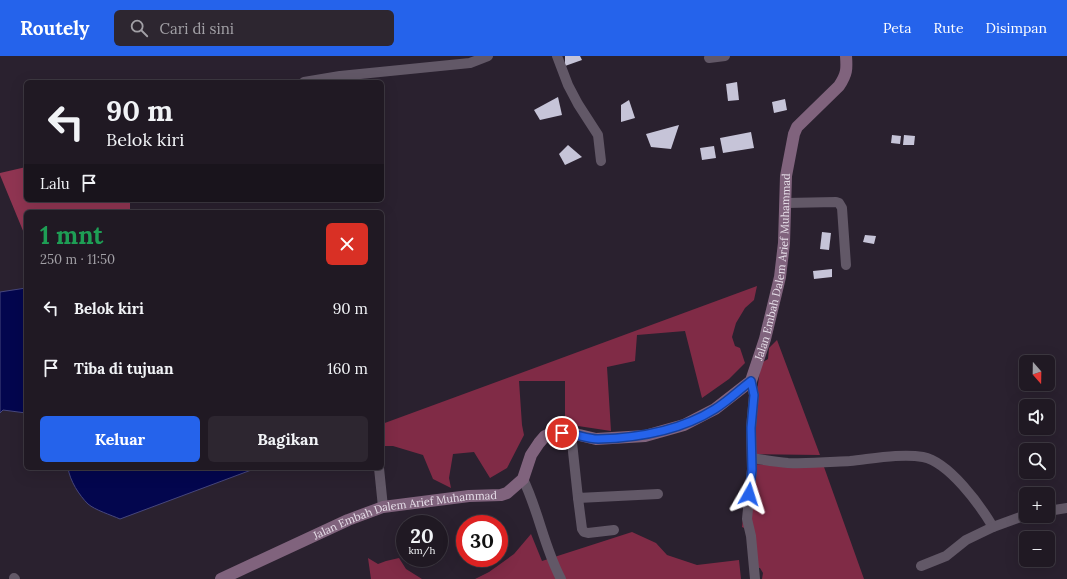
<!DOCTYPE html>
<html lang="id">
<meta charset="utf-8">
<style>
body{margin:0;font-family:Lora,serif;background:#2d2630;color:#f1f3f6;height:100vh;display:flex;flex-direction:column;font-size:15px;white-space:nowrap}
*{box-sizing:border-box;margin:0}
p{font-size:13px;color:#a2a0a6}
.icon{flex:none;width:22px;height:22px;fill:none;stroke:currentColor;stroke-width:2;stroke-linecap:round;stroke-linejoin:round}
.map{position:relative;flex:1;overflow:hidden}
.sheet{position:absolute;left:24px;top:154px;width:360px;height:260px;display:flex;flex-direction:column;background:#201923;border-radius:6px;box-shadow:0 4px 16px #0002,0 0 0 1px #3d3841}
.sheet>*{flex:none}
.hud{position:absolute;left:24px;top:24px;width:360px;height:122px;border-radius:6px;box-shadow:0 4px 16px #0002,0 0 0 1px #3d3841;background:#201923;color:#f1f3f6;overflow:hidden}
.needle{width:26px;rotate:160deg}
.fabs{position:absolute;left:1019px;top:299px;display:grid;gap:8px}
.fabs a{display:grid;place-items:center;width:36px;height:36px;border-radius:6px;background:#201923;box-shadow:0 4px 16px #0002,0 0 0 1px #3d3841;font-size:20px}
.speed{position:absolute;left:396px;top:459px;display:flex;gap:8px;font-size:20px;font-weight:700;text-align:center}
.speed>*{display:grid;place-content:center;width:52px;height:52px;border-radius:50%;background:#201923;box-shadow:0 4px 16px #0002,0 0 0 1px #3d3841;line-height:1}
.speed small{font-size:10px;font-weight:400}
.speed .limit{border:6px solid #d22;background:#fff;color:#111}
.pin{position:absolute;display:grid;place-items:center;width:34px;height:34px;color:#fff;margin:-17px;border:2px solid #fff;border-radius:50%;box-shadow:0 1px 4px #0007}
.me{position:absolute;width:44px;margin:-22px;rotate:6deg;stroke-linejoin:round;filter:drop-shadow(0 0 3px #0008)}
.turn{display:flex;align-items:center;gap:14px;height:84px;padding:0 16px;font-size:18px}
.turn .icon{width:52px;height:52px;stroke-width:2.5}
.turn b{display:block;font-size:28px;line-height:34px}
.then{display:flex;align-items:center;height:38px;padding:0 16px;background:#0003;gap:8px;font-size:15px}
.round{display:grid;place-items:center;flex:none;width:42px;height:42px;border-radius:6px;background:#2d2630}
.headline{display:flex;align-items:center;justify-content:space-between;height:68px;padding:0 16px}
h1{font-size:24px;font-weight:700;line-height:30px;color:#1e9e55}
.cta{display:flex;gap:8px;margin-top:auto;padding:8px 16px}
.cta a{flex:1;height:46px;border-radius:6px;background:#2563eb;color:#fff;font-size:16px;font-weight:700;line-height:46px;text-align:center}
.cta a+a{background:#2d2630;color:#f1f3f6}
ul{padding:0;list-style:none}
li{display:flex;align-items:center;gap:12px;height:60px;padding:0 16px}
li div{flex:1}
li b{display:block;font-size:15px}
li em{font-style:normal}
header{display:flex;align-items:center;gap:24px;box-sizing:border-box;height:56px;padding:0 20px;background:#2563eb;color:#fff}
header strong{font-size:19px}
nav{display:flex;gap:22px;margin-inline-start:auto;font-size:14px}
.search{width:280px;height:36px;background:#2d2630;display:flex;align-items:center;gap:10px;box-sizing:border-box;padding:0 14px;border-radius:6px;color:#a2a0a6;font-size:15px}
.map>svg:first-child{display:block}
</style>
<header>
<strong>Routely</strong>
<div class="search"><svg class="icon" aria-label="search" viewBox="0 0 24 24"><circle cx="10" cy="10" r="6"/><path d="M15 15l6 6"/></svg>Cari di sini</div>
<nav><a>Peta</a><a>Rute</a><a>Disimpan</a></nav>
</header>
<div class="map">
<svg width="1067" height="523" viewBox="0 0 1067 523">
<rect width="100%" height="100%" fill="#2a212f"/>
<g fill="#802b46">
<path d="M757 230 754 244 745 252 736 267 732 281 735 290 740 292 745 307 729 323 702 342 685 275 637 279 635 305 607 311 611 375 565 368V325H519L522 369 524 379 507 412 490 422 474 396 453 398 449 422 451 432 433 423 423 399 393 390H382V368Z"/>
<path d="M777 284 820 399 748 398 761 307 768 303 769 292Z"/>
<path d="M750 408 824 411 864 523H762L763 517 760 512 749 511 751 475 742 471Z"/>
<path d="M632 476 656 487 667 499 697 509 739 504 741 523H475L489 516 514 498 531 478 542 505Z"/>
<path d="M368 502 378 508 386 505 399 502 406 513 422 523H371Z"/>
</g>
<path fill="#903552" d="M26 111V144H130V156H26V182L0 119V117Z"/>
<g fill="#03064e" stroke="#47477d">
<path d="M26 232V357L3 354 0 357V236Z"/>
<path d="M68 412H254V413L120 463C111 459 95 454 88 448 79 439 70 425 68 412Z"/>
</g>
<g fill="#c6c4d8">
<path d="M565 0H580L582 4 565 10Z"/>
<path d="M737 26 739 44 728 45 726 28Z"/>
<path d="M558 41 562 59 540 64 534 54Z"/>
<path d="M785 43 787 54 774 57 772 46Z"/>
<path d="M629 44 635 62 621 66V49Z"/>
<path d="M679 69 671 93 651 91 646 78Z"/>
<path d="M751 76 754 92 723 97 720 82Z"/>
<path d="M892 79 901 80 900 88 891 87Z"/>
<path d="M904 79 915 80 914 89H903Z"/>
<path d="M568 89 582 101 565 109 559 98Z"/>
<path d="M714 90 716 102 702 104 700 92Z"/>
<path d="M822 176 831 177 829 194 820 193Z"/>
<path d="M865 179 876 180 874 188 863 186Z"/>
<path d="M832 213V221L814 223 813 215Z"/>
</g>
<g fill="none" stroke-linecap="round" stroke-linejoin="round">
<g stroke="#625867" stroke-width="10">
<path d="M557 0 568 29 578 48 598 79 601 105"/>
<path d="M709 2 725 0"/>
<path d="M304 26 340 20 470 7 488 0"/>
<path d="M786 147 836 146 839 147 842 152 846 209"/>
<path d="M751 325 754 339 751 372 752 413 747 463 751 480 755 523"/>
<path d="M571 377 578 442 658 438"/>
<path d="M752 402C764 404 776 406 788 407 808 408 830 406 850 405 871 403 901 397 923 401 949 406 980 449 993 471"/>
<path d="M379 412 383 451"/>
<path d="M523 423C539 456 544 491 561 523"/>
<path d="M578 442 582 473 584 476 588 477 614 474"/>
<path d="M1048 455 1067 452"/>
<path d="M921 510 946 500 966 484 993 471 1026 459"/>
<path d="M14 522 15 523"/>
</g>
<path stroke="#80637d" stroke-width="12" id="s1" d="M221 523 348 464 383 451 469 440 501 439 507 437 523 423 531 399 539 387 545 380 550 378 554 377H571L596 383 645 380 684 369 715 353 751 325 765 283 780 221 784 187 786 120 794 78 797 71 839 30C847 18 847 13 846 0"/>
</g>
<g fill="none" stroke-linecap="round" stroke-linejoin="round">
<defs>
<path id="route" d="M562 377C575 377 586 383 598 383 639 382 680 375 715 353 728 345 739 334 751 325L754 339 751 372 752 414 749 438"/>
</defs>
<use href="#route" stroke="#184099" stroke-width="10"/>
<use href="#route" stroke="#2563eb" stroke-width="7"/>
</g>
<g text-anchor="middle" dominant-baseline="central" stroke-width="4" stroke-linejoin="round" paint-order="stroke">
<g font-size="11" fill="#e7e0ea" stroke="#110d13">
<text stroke="none"><textPath href="#s1" startOffset="712">Jalan Embah Dalem Arief Muhammad</textPath></text>
<text stroke="none"><textPath href="#s1" startOffset="197">Jalan Embah Dalem Arief Muhammad</textPath></text>
</g>
</g>
</svg>
<div class="fabs">
<a><svg class="needle" viewBox="-14 -14 28 28"><path d="M0-13l5 13h-10z" fill="#e53935"/><path d="M0 13l5-13h-10z" fill="#a2a0a6"/></svg></a>
<a><svg class="icon" aria-label="sound" viewBox="0 0 24 24"><path d="M4 9h4l5-4v14l-5-4H4zM17 9q2 3 0 6"/></svg></a>
<a><svg class="icon" aria-label="search" viewBox="0 0 24 24"><circle cx="10" cy="10" r="6"/><path d="M15 15l6 6"/></svg></a>
<a>+</a>
<a>−</a>
</div>
<div class="speed"><div>20<small>km/h</small></div><div class="limit">30</div></div>
<div class="pin" style="left:562px;top:377px;background:#d93025"><svg class="icon" aria-label="arrive" viewBox="0 0 24 24"><path d="M6 21V4h12l-3 4 3 4H6"/></svg></div>
<svg class="me" style="left:749px;top:438px" viewBox="-20 -20 40 40"><path d="M0-17L14 15 0 8-14 15z" fill="#2563eb" stroke="#fff" stroke-width="4"/></svg>
<div class="hud">
<div class="turn"><svg class="icon" aria-label="left" viewBox="0 0 24 24"><path d="M17 20v-9H6M10 6l-5 5 5 5"/></svg><div><b>90 m</b>Belok kiri</div></div>
<div class="then">Lalu<svg class="icon" aria-label="arrive" viewBox="0 0 24 24"><path d="M6 21V4h12l-3 4 3 4H6"/></svg></div>
</div>
<section class="sheet">
<div class="headline"><div><h1>1 mnt</h1><p>250 m · 11:50</p></div><a class="round" style="background:#d93025;color:#fff"><svg class="icon" aria-label="close" viewBox="0 0 24 24"><path d="M6 6l12 12M18 6L6 18"/></svg></a></div>
<ul>
<li><svg class="icon" aria-label="left" viewBox="0 0 24 24"><path d="M17 20v-9H6M10 6l-5 5 5 5"/></svg><div><b>Belok kiri</b></div><em>90 m</em></li>
<li><svg class="icon" aria-label="arrive" viewBox="0 0 24 24"><path d="M6 21V4h12l-3 4 3 4H6"/></svg><div><b>Tiba di tujuan</b></div><em>160 m</em></li>
</ul>
<div class="cta"><a>Keluar</a><a>Bagikan</a></div>
</section>
</div>
